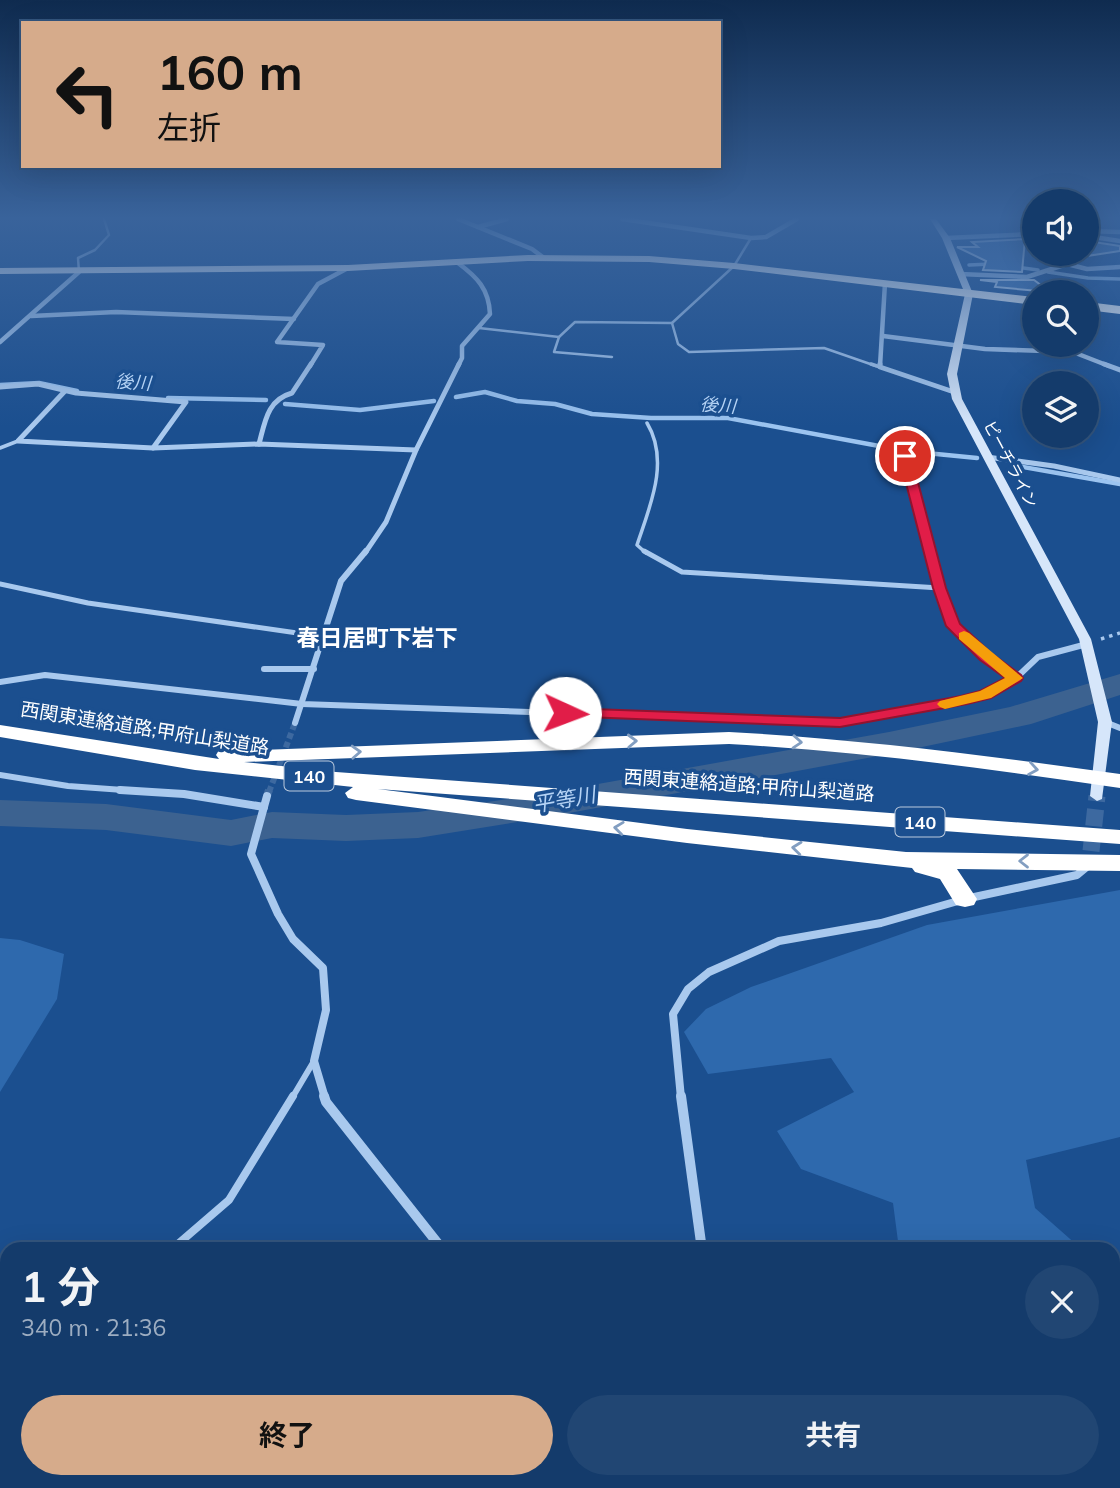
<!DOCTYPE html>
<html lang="ja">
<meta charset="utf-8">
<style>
body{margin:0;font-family:Mulish,"Noto Sans JP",sans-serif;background:#214673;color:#f1f3f6;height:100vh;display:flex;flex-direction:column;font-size:26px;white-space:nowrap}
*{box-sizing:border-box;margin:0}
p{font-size:23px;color:#9dadc1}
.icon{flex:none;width:38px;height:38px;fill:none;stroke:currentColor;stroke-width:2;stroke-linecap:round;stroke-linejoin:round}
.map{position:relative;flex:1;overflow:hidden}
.drawer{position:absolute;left:0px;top:1242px;width:1120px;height:247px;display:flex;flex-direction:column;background:#143b6b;border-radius:21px 21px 0 0;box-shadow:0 7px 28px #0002,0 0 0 2px #33557e}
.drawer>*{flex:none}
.top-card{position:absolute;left:21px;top:21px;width:700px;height:147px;border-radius:0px;box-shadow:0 7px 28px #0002,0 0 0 2px #33557e;background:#d6ab8b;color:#111;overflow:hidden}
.buttons{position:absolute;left:1022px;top:189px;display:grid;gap:14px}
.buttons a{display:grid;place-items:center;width:77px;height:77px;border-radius:50%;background:#143b6b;box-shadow:0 7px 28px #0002,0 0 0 2px #33557e;font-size:35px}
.pin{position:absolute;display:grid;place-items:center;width:60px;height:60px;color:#fff;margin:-30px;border:4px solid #fff;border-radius:50%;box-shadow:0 2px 7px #0007}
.me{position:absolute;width:77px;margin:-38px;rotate:92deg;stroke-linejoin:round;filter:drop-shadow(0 0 5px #0008)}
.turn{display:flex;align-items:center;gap:24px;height:147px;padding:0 21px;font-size:32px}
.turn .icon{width:91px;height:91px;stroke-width:2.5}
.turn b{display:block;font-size:49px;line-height:60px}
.round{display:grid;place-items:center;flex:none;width:74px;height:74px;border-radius:37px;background:#214673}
.overview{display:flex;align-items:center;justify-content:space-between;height:119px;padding:0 21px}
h1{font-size:42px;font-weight:700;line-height:52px}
.button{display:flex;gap:14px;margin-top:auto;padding:14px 21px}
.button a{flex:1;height:80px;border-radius:42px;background:#d6ab8b;color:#111;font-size:28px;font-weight:700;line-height:80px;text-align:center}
.button a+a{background:#214673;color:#f1f3f6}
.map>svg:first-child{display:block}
</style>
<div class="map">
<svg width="1120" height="1488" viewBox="0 0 1120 1488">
<rect width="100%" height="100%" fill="#1b4f8f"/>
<g fill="#2e69ad">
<path d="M1120 890V1137L1026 1160 1035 1208 1078 1246V1249H899L893 1203 801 1169 777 1131 854 1092 831 1058 708 1074 684 1032 706 1009 751 987 927 925Z"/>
<path d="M0 938 20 940 64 954 57 999 0 1092Z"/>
<path d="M736 1482H1059L1058 1488H736Z"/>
</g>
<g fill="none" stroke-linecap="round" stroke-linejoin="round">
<g stroke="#9cc4f0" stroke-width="3.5">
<path d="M969 265 991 264"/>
<path d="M1016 267 1038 270"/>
<path d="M1048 272 1088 278 1120 279"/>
</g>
<g stroke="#9cc4f0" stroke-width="4.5">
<path d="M0 385 39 383 77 391"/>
<path d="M456 397 485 392 517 401 555 404 592 414 651 418H728L906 451 977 458"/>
<path d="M168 398 266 400"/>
<path d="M285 404 360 410 434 401"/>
<path d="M1012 465 1120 484"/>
</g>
<path fill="#3c6290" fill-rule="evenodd" d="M1120 674V695L1031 724 889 754 542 818 418 838 346 841 272 838 231 846 106 830 0 826V800L106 804 231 820 272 812 346 815 418 812 542 794 889 732 1010 707Z"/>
</g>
<g fill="#4478b7" stroke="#cfe3fa" stroke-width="2">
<path d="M1025 239 1022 272 983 270 986 261 957 247H978L972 242Z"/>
<path d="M1087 241 1120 246V251L1087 256Z"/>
<path d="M980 280H1034L1050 292 995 287 997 282Z"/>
</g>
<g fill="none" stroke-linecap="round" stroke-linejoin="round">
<path stroke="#3d69a0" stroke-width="6" stroke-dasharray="6 3.5" stroke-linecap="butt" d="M269 792 295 723"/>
<path stroke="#3d69a0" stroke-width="8" stroke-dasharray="8 4.5" stroke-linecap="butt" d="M267 796 269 790"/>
<path stroke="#3d69a0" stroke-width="17" stroke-dasharray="17 8" stroke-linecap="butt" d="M1091 851 1097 796"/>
<path stroke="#a9c9ee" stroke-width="3.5" stroke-dasharray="3.5 5" stroke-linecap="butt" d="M1101 639 1120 633"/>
<g stroke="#a9c9ee" stroke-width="2.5">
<path d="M79 272 78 258 95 250 109 235 104 219"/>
<path d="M672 323 678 344 689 352 824 348 876 366"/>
<path d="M479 328 559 337 575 322 672 323 734 266 751 238"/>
<path d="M559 337 554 352 612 357"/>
</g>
<g stroke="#a9c9ee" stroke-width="3.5">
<path d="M871 364 880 367"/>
<path d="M0 448 18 441"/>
<path d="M905 456 931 553"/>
<path d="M646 553 637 545C650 506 670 461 647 423"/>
</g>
<g stroke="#a9c9ee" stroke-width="5">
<path d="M644 551 682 572 940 588"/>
<path d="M930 551 953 626 986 656 1016 678"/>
<path d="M0 584 88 603 325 637"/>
</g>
<path stroke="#a9c9ee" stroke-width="6" d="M292 1098 314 1061"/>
<g stroke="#a9c9ee" stroke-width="8">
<path d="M171 1250 229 1200 293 1096"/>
<path d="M0 1307 7 1306"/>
<path d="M83 1488 86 1482"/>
</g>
<g stroke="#a9c9ee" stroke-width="4.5">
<path d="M458 219 532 249 544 258"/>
<path d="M622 219 751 238 766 237 797 219"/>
<path d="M478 227 507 219"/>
<path d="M1087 231 1120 232"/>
<path d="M1087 236 1120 241"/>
<path d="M946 238 1034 234"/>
<path d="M458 263C477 277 489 289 490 314L462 346V358L458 366"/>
<path d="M960 274 1027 277 1067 264 1087 269 1120 267"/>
<path d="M31 316 116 312 294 319"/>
<path d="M883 336 985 349 1073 352 1109 366"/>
<path d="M0 342 79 272"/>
<path d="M310 366 323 345 277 342 318 284 348 268"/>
<path d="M880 366 885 283"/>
</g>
<g stroke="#a9c9ee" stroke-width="5">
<path d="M880 364V367L957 393"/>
<path d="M1104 364 1120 370"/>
<path d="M0 387 38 384 76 393 186 402 153 448 259 444 416 450"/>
<path d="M65 391 18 441 153 448"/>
<path d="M259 444C265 422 267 400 292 393L311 364"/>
<path d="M987 457 1054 466 1120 480"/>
<path d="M365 553 386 522 416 450 459 364"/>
</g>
<g stroke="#a9c9ee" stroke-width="6">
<path d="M264 669H314"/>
<path d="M0 682 45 675 302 704 840 723 986 694 1016 678 1038 657 1087 644"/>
<path d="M1105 722 1120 728"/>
<path d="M295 723 341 581 366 551"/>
<path d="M0 775 68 786 151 792"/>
</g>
<g stroke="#a9c9ee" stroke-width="8">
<path d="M120 790 184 794 264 807"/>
<path d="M267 796 251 854 278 914 293 939 323 968 326 1010 314 1061 325 1098"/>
<path d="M681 1098 673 1014 688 989 709 972 779 941 881 923 965 899 1077 875 1089 865"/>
</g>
<g stroke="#a9c9ee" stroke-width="10">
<path d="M324 1096 326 1102 443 1250"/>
<path d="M681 1096 702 1250"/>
<path d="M517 1482 538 1488"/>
<path d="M299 1488 312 1482"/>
<path d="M663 1488 673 1482"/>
</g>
<g fill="#d6e6fa" fill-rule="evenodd">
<path d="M930 219H936L950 238 973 294 957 374 962 399 1091 639 1112 722 1102 799 1097 801 1090 796 1098 722 1079 639 952 399 947 374 965 294 942 238Z"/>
<path d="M1120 1306V1361L1113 1364V1309Z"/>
<path d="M1084 1482H1108L1107 1488H1083Z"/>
</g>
<g fill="#fff" fill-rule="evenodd">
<path d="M528 255 649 256 734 263 1034 297V305L734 269 649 262 528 261 348 271 0 274V268L348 265Z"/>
<path d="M1087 302 1120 306V314L1087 310Z"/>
<path d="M0 725 219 759 216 755 219 750H261L729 732C860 739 990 756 1120 774V788C990 769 860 751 729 744L244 762 336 772 1120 830V844L378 789 687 829 906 852 1120 855V871L957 869 977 899 974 905 965 907 956 905 940 879 915 872 912 868 687 843 356 800 348 798 345 793 353 787 195 770 0 737Z"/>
</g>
</g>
<defs><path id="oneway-chevron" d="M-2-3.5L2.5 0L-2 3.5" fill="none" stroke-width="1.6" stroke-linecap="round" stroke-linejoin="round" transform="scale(1.75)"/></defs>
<g stroke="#829ec1">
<use href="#oneway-chevron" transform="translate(632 741) rotate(-2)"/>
<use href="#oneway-chevron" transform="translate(797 742) rotate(4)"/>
<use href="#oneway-chevron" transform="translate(356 752) rotate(-3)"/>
<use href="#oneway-chevron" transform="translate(1033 769) rotate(9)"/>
<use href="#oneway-chevron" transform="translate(619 828) rotate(-173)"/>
<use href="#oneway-chevron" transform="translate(797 848) rotate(-174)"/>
<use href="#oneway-chevron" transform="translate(1024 861) rotate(-180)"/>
</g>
<linearGradient id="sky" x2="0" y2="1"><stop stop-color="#0f2b4f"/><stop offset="0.51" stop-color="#39639b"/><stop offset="1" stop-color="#39639b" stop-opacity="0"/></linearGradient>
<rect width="1120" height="427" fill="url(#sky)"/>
<path fill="#e11d48" stroke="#92132f" stroke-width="2" d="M905 453 911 456 946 588 960 624 991 653 1021 675 1023 678 1021 681 991 698 967 704 840 727 559 716 557 713 559 710 565 708 840 718 961 696 980 691 1005 678 980 660 946 626 933 588 899 456Z"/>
<path fill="#f59e0b" d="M964 631 969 633 1023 678 991 698 945 709 940 707 937 704 940 701 980 691 1005 678 959 639V633Z"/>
<g text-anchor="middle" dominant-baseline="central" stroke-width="7" stroke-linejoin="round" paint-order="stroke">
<g font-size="16" fill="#fff" stroke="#1b4f8f">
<text transform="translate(1011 464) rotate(62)">ピーチライン</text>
</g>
<g font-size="18" font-style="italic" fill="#b5d3f5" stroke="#1b4f8f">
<text transform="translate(133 382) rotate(4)">後川</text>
<text transform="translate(718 405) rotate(4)">後川</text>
</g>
<g fill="#1b4f8f" stroke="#bbcadd" stroke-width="2">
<rect x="284.5" y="761.5" width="49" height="29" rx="5"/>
<rect x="895.5" y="807.5" width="49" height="29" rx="5"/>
</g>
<g font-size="18" font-weight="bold" fill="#fff">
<text x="309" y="776">140</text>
<text x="920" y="822">140</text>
</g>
<g font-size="19" fill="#fff" stroke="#1b4f8f">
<text transform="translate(145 728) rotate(9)">西関東連絡道路;甲府山梨道路</text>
<text transform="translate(749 785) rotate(4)">西関東連絡道路;甲府山梨道路</text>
</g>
<g font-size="21" font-style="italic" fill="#b5d3f5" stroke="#1b4f8f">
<text transform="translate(564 799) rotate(-10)">平等川</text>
</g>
<g font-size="23" font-weight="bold" fill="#fff" stroke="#1b4f8f">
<text x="377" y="637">春日居町下岩下</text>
</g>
</g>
</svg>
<div class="buttons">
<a><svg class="icon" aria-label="sound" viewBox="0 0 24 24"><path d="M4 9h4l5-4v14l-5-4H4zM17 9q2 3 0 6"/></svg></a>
<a><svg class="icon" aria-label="search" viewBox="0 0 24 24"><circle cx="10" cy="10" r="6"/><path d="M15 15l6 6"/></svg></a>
<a><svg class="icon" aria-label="layers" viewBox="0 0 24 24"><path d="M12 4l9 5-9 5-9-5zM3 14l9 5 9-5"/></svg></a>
</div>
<div class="pin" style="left:905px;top:456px;background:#d93025"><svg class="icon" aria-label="arrive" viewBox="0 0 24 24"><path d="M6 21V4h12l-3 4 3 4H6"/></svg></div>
<svg class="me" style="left:565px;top:713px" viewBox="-20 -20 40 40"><circle r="19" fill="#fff"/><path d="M0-13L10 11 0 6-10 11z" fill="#e11d48"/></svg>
<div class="top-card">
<div class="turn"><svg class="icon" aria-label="left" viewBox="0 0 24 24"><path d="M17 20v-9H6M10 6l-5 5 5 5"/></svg><div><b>160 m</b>左折</div></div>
</div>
<section class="drawer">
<div class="overview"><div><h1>1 分</h1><p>340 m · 21:36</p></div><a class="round"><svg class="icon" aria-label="close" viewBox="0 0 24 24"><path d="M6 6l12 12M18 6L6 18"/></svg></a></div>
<div class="button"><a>終了</a><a>共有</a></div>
</section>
</div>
